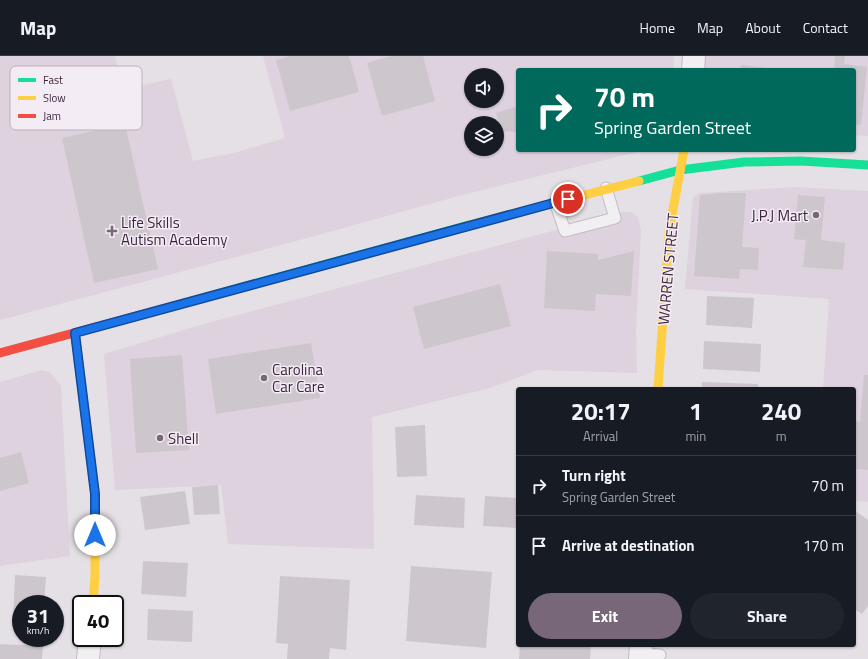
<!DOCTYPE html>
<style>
body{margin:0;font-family:"Titillium Web",sans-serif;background:#20242c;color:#f1f3f6;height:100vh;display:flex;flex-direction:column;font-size:15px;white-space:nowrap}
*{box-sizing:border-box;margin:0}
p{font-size:13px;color:#9ea1a6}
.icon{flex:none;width:22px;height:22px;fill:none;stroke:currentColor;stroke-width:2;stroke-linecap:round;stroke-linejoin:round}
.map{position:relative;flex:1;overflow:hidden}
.drawer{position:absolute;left:516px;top:331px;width:340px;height:260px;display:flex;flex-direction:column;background:#171b24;border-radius:4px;box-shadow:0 1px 3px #0004}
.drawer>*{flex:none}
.banner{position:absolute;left:516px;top:12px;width:340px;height:84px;border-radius:4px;box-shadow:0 1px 3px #0004;background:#00695c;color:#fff;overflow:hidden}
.controls{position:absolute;left:464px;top:12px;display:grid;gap:8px}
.controls a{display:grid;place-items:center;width:40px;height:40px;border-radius:50%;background:#171b24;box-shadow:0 1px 3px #0004;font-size:20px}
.speed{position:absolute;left:12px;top:539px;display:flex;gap:8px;font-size:20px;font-weight:700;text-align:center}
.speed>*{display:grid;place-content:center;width:52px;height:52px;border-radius:50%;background:#171b24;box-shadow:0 1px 3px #0004;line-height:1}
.speed small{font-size:10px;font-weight:400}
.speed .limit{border:2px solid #111;border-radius:6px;background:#fff;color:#111}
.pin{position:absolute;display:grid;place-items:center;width:34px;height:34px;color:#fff;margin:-17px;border:2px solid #fff;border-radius:50%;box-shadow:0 1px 4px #0007}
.me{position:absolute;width:44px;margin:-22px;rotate:0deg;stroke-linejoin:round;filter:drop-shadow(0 0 3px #0008)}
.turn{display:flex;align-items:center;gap:14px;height:84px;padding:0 12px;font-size:18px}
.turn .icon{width:52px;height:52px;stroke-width:2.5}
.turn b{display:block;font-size:28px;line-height:34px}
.eta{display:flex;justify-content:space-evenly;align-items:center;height:68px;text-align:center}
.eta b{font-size:24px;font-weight:700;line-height:28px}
.button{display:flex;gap:8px;margin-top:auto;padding:8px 12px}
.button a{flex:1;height:46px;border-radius:24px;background:#786679;color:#fff;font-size:16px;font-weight:700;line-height:46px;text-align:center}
.button a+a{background:#20242c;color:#f1f3f6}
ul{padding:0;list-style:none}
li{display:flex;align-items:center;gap:12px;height:60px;padding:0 12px;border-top:1px solid #363941}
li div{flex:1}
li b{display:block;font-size:15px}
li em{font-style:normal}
header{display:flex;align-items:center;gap:24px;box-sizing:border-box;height:56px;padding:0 20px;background:#171b24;border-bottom:1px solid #363941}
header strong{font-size:19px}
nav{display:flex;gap:22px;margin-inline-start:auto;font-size:14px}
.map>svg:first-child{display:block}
</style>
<header>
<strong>Map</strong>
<nav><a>Home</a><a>Map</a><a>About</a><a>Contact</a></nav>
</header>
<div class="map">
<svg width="868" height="603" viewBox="0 0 868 603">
<rect width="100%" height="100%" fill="#e5e0e5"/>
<g fill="#ddd2de" fill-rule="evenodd">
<path d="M0 0H115L123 33 171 23 193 105 234 97 285 82 263 0H674L673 14H518V94H645L462 139 311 181 0 264ZM471 19H497V45H471ZM471 67H497V93H471Z"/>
<path d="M705 0H868V80L854 79V14H704Z"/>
<path d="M795 131 868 135V446L854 445V333H823L829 243 685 233 693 142 699 137Z"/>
<path d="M623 156H631L638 161 641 175 636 273 637 317 538 314 490 332 372 361 374 493 228 488 221 429 115 434 104 298 204 268Z"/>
<path d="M42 314 49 316 55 322 61 330 70 500 0 510V326Z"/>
</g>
<g fill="#cdc7cd">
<path d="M290 0H349L359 36 290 55 276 4Z"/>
<path d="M392 0H423L435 45 382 60 367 7Z"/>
<path d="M835 0H845L844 8 867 11 861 69H854V14H834Z"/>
<path d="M741 9 778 13V14H741Z"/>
<path d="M518 50V76L502 75 496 57Z"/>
<path d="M125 68 158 213 94 227 62 82Z"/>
<path d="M724 137H746L742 191 759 192 758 214 740 213 739 223 694 220 700 139Z"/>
<path d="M798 139 825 141 821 184 845 187 843 214 803 211 806 184 794 183Z"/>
<path d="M547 195 598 198V204L634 195 631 240 596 238 595 255 544 252Z"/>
<path d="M500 228 511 270 424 293 413 251Z"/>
<path d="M707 240 754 242 752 272 706 269Z"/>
<path d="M704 285 761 288 760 316 703 313Z"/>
<path d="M311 287 320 342 216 358 208 303Z"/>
<path d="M182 299 189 394 136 397 130 303Z"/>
<path d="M864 319H868V414L854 413V365L860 366Z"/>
<path d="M702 326 758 328V333H702Z"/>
<path d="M425 369 427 420 397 421 395 371Z"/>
<path d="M21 396 29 427 0 435V402Z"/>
<path d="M218 429 220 458 194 459 192 431Z"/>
<path d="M185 435 190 468 145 474 140 441Z"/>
<path d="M416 439 465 442 464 472 414 469Z"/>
<path d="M485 440 518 442V472L483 470Z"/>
<path d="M857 456 868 464V550L862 558 854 553V460Z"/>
<path d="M143 505 188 507 186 541 141 538Z"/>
<path d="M411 510 492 516 486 592 406 585Z"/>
<path d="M15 519 46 521 44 548H21V566H13Z"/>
<path d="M280 520 350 524 346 594 330 592 329 603H287L288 588 276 587Z"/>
<path d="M148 553 193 555 192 586 147 584Z"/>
<path d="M0 588 43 590 42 603H0Z"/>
<path d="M520 589H591L590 603H519Z"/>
</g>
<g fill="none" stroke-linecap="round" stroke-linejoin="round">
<defs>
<g id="lane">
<path d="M555 146 565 175 615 162 606 132"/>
<path d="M641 598 660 599"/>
</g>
<g id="street">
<path d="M693 14 694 0"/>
<path d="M88 603 90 582"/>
<path d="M640 603 641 589"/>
</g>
</defs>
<use href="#lane" stroke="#c2bdc3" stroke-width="13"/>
<use href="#street" stroke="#c2bdc3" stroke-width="24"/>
<use href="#lane" stroke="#f2eff2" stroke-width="11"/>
<use href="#street" stroke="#f2eff2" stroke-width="22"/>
<g stroke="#16e098" stroke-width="9">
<path d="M639 125 680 114 744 106 801 105 868 109"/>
<path d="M192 245 469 169"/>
</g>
<g stroke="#ffcf43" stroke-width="9">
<path d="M469 169 639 125"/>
<path d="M658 333 669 175 684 94"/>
<path d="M93 548 95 520V465"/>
</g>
<g stroke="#f24e42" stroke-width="9">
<path d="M75 277 95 438V465"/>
<path d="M0 297 192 245"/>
</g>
</g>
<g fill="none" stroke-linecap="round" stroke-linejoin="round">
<defs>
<path id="route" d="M95 479V438L75 277 568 143"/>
</defs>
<use href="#route" stroke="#114b97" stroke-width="10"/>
<use href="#route" stroke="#1a73e8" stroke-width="7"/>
</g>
<g fill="#786679" stroke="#f4ecf5" stroke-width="1.5">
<circle cx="816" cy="159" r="4"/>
<path d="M110 169h4v4h4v4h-4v4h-4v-4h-4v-4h4z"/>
<circle cx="264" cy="322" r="4"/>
<circle cx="160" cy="382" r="4"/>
</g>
<g text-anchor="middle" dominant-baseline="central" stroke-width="3" stroke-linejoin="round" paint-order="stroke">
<g font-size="15" fill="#3e253f" stroke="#f4ecf5" text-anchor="start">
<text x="808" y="159" text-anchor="end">J.P.J Mart</text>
<text x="121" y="166">Life Skills<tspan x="121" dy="17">Autism Academy</tspan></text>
<text x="272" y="313">Carolina<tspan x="272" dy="17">Car Care</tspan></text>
<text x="168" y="382">Shell</text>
</g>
<g font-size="15" fill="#3e253f" stroke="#f4ecf5">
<text transform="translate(668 213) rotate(-85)">WARREN STREET</text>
</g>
</g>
<rect x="10" y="10" width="132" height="64" rx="6" fill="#f4ecf5" stroke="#bdb0be" stroke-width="1"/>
<rect x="18" y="22" width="18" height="4" fill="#16e098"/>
<rect x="18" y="40" width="18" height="4" fill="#ffcf43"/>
<rect x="18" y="58" width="18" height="4" fill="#f24e42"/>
<g font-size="11" fill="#3e253f">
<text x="43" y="28">Fast</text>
<text x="43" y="46">Slow</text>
<text x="43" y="64">Jam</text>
</g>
</svg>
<div class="controls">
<a><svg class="icon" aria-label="sound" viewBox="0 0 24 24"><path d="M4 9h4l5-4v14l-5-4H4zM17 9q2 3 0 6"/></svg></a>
<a><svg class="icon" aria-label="layers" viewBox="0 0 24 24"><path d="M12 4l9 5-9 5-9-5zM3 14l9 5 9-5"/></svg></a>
</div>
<div class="speed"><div>31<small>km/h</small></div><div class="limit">40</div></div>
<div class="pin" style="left:568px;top:143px;background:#d93025"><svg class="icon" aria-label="arrive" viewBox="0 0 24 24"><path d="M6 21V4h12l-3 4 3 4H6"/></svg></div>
<svg class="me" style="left:95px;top:479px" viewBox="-20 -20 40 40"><circle r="19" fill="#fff"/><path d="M0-13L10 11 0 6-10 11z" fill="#1a73e8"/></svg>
<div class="banner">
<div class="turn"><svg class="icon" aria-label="right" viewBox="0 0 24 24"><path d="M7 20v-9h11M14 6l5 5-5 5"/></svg><div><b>70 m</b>Spring Garden Street</div></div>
</div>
<section class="drawer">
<div class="eta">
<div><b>20:17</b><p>Arrival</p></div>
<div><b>1</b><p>min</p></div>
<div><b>240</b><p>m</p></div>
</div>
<ul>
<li><svg class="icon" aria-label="right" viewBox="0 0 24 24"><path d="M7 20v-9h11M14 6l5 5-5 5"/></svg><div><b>Turn right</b><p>Spring Garden Street</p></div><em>70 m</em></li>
<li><svg class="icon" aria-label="arrive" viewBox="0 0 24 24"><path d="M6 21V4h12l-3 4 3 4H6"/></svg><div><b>Arrive at destination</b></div><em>170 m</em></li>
</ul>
<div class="button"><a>Exit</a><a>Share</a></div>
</section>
</div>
